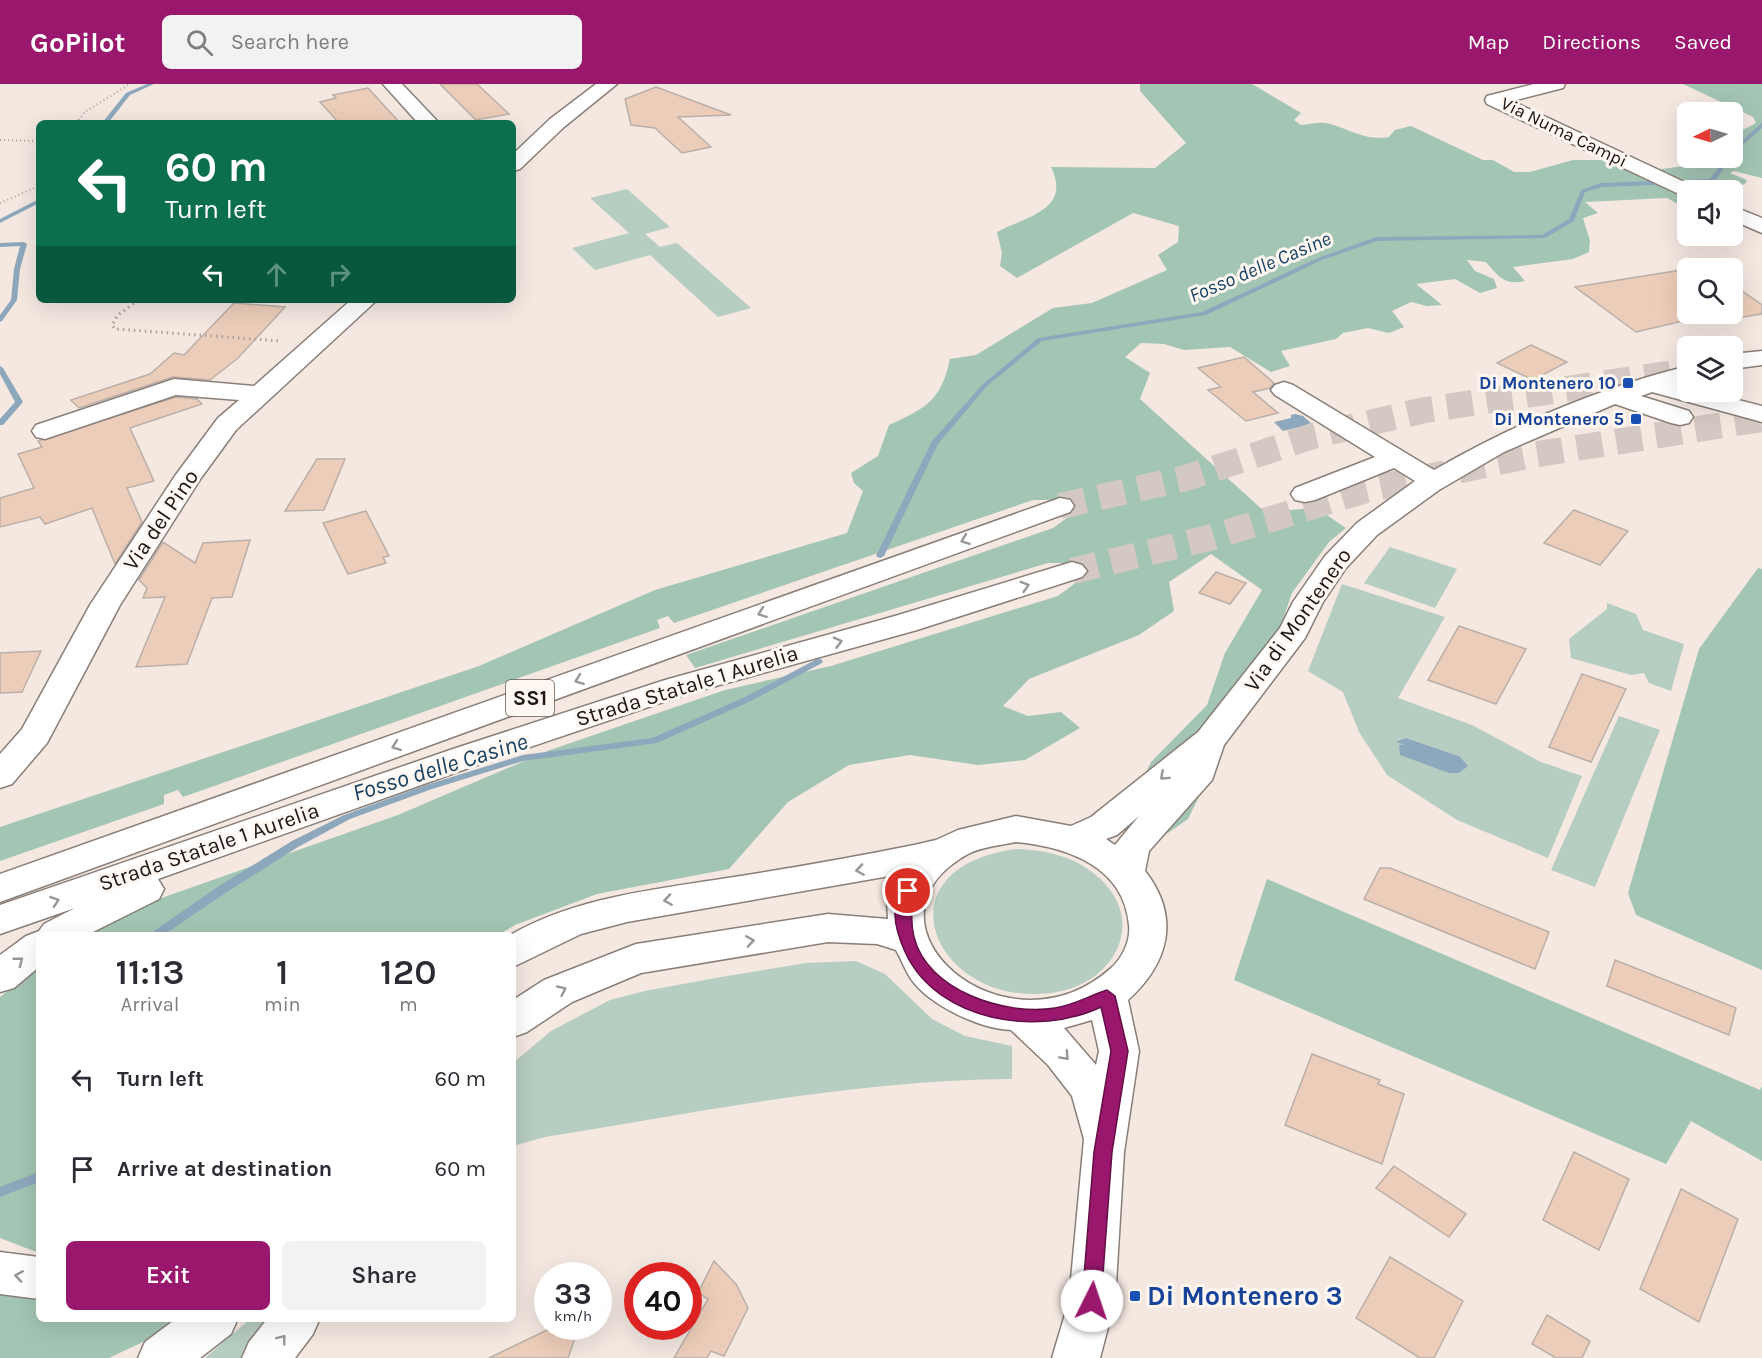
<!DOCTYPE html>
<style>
body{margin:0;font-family:Karla,sans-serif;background:#f2f2f3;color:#2b2b33;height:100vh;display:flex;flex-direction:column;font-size:22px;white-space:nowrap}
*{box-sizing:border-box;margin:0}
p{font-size:20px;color:#7c7c81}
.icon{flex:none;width:33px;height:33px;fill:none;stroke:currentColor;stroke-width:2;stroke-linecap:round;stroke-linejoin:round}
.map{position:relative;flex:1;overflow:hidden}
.details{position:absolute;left:36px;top:848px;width:480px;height:390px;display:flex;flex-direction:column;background:#fff;border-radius:9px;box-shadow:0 6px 24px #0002}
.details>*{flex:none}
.hud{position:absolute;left:36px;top:36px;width:480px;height:183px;border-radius:9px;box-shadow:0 6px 24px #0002;background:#0b6e4f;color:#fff;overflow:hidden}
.needle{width:39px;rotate:265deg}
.fabs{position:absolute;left:1677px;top:18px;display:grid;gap:12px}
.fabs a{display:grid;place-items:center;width:66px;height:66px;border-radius:9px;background:#fff;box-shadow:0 6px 24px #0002;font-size:30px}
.speed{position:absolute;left:534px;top:1178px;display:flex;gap:12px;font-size:30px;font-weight:700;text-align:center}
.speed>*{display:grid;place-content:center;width:78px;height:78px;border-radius:50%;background:#fff;box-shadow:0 6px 24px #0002;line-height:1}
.speed small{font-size:15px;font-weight:400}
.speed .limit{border:9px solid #d22;background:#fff;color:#111}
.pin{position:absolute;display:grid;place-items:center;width:51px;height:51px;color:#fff;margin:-26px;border:3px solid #fff;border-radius:50%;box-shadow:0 2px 6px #0007}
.me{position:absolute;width:66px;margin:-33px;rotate:4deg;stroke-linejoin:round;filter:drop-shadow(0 0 4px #0008)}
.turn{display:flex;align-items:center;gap:21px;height:126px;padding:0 30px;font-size:27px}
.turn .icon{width:78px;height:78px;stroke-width:2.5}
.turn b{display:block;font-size:42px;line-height:51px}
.lanes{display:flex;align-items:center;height:57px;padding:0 30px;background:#0003;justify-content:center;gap:30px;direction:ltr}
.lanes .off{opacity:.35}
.eta{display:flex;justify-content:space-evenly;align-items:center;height:102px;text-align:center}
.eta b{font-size:36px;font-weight:600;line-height:42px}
.cta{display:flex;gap:12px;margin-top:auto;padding:12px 30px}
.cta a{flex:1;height:69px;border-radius:9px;background:#99176c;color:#fff;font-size:24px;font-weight:600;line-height:69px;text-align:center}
.cta a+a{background:#f2f2f3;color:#2b2b33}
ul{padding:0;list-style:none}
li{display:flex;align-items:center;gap:18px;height:90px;padding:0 30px}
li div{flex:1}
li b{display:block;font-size:22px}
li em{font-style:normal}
header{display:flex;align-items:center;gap:36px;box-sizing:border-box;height:84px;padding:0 30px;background:#99176c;color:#fff}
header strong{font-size:28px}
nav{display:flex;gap:33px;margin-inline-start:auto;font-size:21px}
.search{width:420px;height:54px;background:#f2f2f3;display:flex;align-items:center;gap:15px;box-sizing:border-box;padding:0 21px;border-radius:9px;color:#7c7c81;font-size:22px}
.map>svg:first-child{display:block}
</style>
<header>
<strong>GoPilot</strong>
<div class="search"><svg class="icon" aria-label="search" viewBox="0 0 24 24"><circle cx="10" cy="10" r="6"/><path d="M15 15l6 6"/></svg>Search here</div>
<nav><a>Map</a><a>Directions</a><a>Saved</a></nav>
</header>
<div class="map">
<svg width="1762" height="1274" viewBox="0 0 1762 1274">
<rect width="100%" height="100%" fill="#f4e8e1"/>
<g fill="#b6cdc1" fill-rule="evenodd">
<path d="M627 105 670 143 645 150 660 163 677 159 751 224 718 233 650 171 595 186 572 164 629 149 590 114Z"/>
<path d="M1390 463 1457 485 1435 524 1364 499Z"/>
<path d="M1342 500 1445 533 1398 614 1472 641 1541 678 1582 692 1548 774 1457 736 1387 691 1359 648 1343 608 1308 587ZM1406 654 1459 672 1400 671 1406 661 1396 656Z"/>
<path d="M1607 519 1636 530 1643 546 1684 560 1671 607 1649 599 1644 589 1631 591 1571 574 1569 555 1607 525Z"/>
<path d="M1619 632 1660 646 1595 803 1551 786Z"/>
<path d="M1017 765C1046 766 1074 772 1097 792 1148 835 1116 898 1057 908 935 929 872 783 1017 765Z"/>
<path d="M856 877 885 890 932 935 965 952 1012 962V995C854 996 700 1028 545 1053L513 1062V979L551 947 610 916 645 907 721 893 806 879Z"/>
<path d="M250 1235H278L241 1274H205Z"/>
</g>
<g fill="#a3c5b3">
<path d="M1140 0H1252L1301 29 1294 36 1301 41C1310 40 1321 37 1330 40 1351 46 1366 57 1389 53L1395 46 1411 42 1483 76H1493L1514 88H1530L1573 76H1613L1687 112V125L1667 114 1585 118 1598 129 1583 134 1590 157 1589 168 1573 175 1513 183 1525 197C1505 202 1498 192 1486 178L1467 176 1475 187 1494 195 1497 204 1480 209 1455 195 1416 200 1442 221 1427 222 1411 218 1392 227 1404 243 1389 249 1368 244 1343 249 1336 255 1281 267 1290 282 1271 288 1230 263 1184 266 1164 260 1141 259 1125 273 1150 289 1140 315 1265 428 1316 424 1346 444 1329 458 1292 509 1275 558 1188 735 1168 749 1141 741 1128 724 1151 678 1207 621 1225 569 1262 506 1211 470 1169 498 1174 527 1139 551 1029 595 1003 622 1028 632 1061 628 1080 644 1025 676 978 681 910 671 849 681 788 718 729 785 597 810 515 841 500 850H82L150 818 398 731 550 666 725 606 831 582 1058 512 1074 500 1079 490 1069 479H1048L695 584 686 571 1053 444 1071 431 1069 420 1054 416H1033L674 539 668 532 657 536 660 544 183 713 178 706 164 711V720L0 777V743L479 582 655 506 847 449 863 407 854 399 851 389 878 372 889 341C926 324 941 317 950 275L976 271 1053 224 1092 219 1167 186 1158 171 1178 158 1179 142 1133 129 1017 194 1000 182 1002 169 997 148C1027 132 1072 126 1051 83L1155 84 1186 59 1140 7Z"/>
<path d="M1683 0H1762V94L1734 87 1730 89 1747 96 1746 99C1715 117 1683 98 1655 86L1690 81 1707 74H1732L1733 51 1756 39 1753 33Z"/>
<path d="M1758 484 1762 485V886L1636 831 1628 809 1699 565Z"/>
<path d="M1267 795 1760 1006 1762 1002V1077L1691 1037 1666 1080 1234 896Z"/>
<path d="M39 881V1169L0 1154V913Z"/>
<path d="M0 1209 39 1210V1234L173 1235 143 1258 109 1274H0Z"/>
</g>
<g fill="#8da7bd">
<path d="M1295 330 1303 332 1312 340 1283 347 1274 338 1291 334V331Z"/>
<path d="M1406 654 1459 672 1468 682 1459 689H1449L1400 671 1399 661H1404L1396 657Z"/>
</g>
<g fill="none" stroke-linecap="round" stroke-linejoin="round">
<g fill="#8da7bd" fill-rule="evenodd">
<path d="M147 0H154L130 11 108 39H102L126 9Z"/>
<path d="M1762 39V44L1732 70V65Z"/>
<path d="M1726 74H1731L1714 98 1712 99 1602 103 1585 108 1574 137 1545 154 1377 157 1322 176 1206 231 1042 257 987 302 938 360 884 472 880 474 876 472 932 357 983 300 1038 254 1202 228 1318 174 1376 153 1542 151 1569 135 1581 106 1601 99 1710 95Z"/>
<path d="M39 115V119L0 139V135Z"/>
<path d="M24 158 27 160 20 185 17 216 2 237 0 238V231L11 216 14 185 20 162 0 163V159Z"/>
<path d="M0 282 3 284 23 318 3 341H0V335L15 318 0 290Z"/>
<path d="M819 574 823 577 822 579 751 617 657 659 523 677 432 705 350 735 298 763 227 808 165 850H153L154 847 219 802 292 757 344 731 426 701 523 671 652 654 745 613Z"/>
<path d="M39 1088V1098L0 1113V1103Z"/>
</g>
</g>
<g fill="#eccdb9" stroke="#bbafa9" stroke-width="1.5">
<path d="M440 0H477L509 30 476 36Z"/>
<path d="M656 3 731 31 678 33 711 63 682 69 655 44 631 41 625 15Z"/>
<path d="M368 4 400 39H339L320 18 336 14 333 11Z"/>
<path d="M1688 185V230H1732V200L1762 221V230L1718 237 1704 236 1700 233 1636 248 1575 203Z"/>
<path d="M234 219 285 223 238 274 210 296 173 293 79 324 71 316 150 290 174 269 184 271Z"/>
<path d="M1531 261 1567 278 1533 296 1497 279Z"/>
<path d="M1244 273 1274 299 1270 304 1253 308 1278 329 1246 337 1208 306 1221 303 1198 284Z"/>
<path d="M176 313 197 315 202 320 130 344 154 397 127 404 142 438 115 480 92 424 45 440 40 433 0 443V414L34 404 18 370 42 363 38 357Z"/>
<path d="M317 375H345L324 426 285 427Z"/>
<path d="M1574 426 1628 447 1600 481 1544 459Z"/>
<path d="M366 427 389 472 383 473 386 479 348 490 323 439Z"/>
<path d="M250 456 232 513 212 514 187 580 136 583 165 513 143 514 147 504 139 496 163 458 195 479 203 459Z"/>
<path d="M1216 488 1246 499 1230 520 1199 509Z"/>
<path d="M1459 542 1526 565 1496 620 1428 596Z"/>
<path d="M41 567 22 608 0 609V569Z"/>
<path d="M1582 590 1626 605 1591 678 1549 663Z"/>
<path d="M1380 784H1390L1549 848 1535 885 1364 815Z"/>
<path d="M1615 876 1736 924 1729 951 1607 902Z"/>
<path d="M1312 970 1380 996 1378 1000 1404 1010 1382 1080 1285 1041Z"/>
<path d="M1574 1068 1629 1095 1599 1166 1543 1136Z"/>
<path d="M1394 1082 1466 1130 1449 1153 1376 1104Z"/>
<path d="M1681 1105 1738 1135 1699 1238 1640 1205Z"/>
<path d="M1390 1173 1463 1217 1434 1274H1420L1356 1234Z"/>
<path d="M714 1177 736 1200 748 1224 724 1272 711 1267 707 1274H674L708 1215 698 1209Z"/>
<path d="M1547 1231 1590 1257 1582 1274H1556L1532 1260Z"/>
<path d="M564 1242H579L568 1274H489L545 1247Z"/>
</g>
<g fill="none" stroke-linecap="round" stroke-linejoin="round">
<g stroke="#d4c9c2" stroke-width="26" stroke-dasharray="26 14" stroke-linecap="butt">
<path d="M1060 422 1186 394 1313 352 1425 326 1688 287"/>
<path d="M1072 487 1209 454 1366 406 1532 371 1762 335"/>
</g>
<defs>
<g id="minor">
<path d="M383 0H402L439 39H418Z"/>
<path d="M596 0H617L564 43 520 85 513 87V70L550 35Z"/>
<path d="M1534 0H1565L1563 4 1512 17 1695 103 1698 106H1688V113L1681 111 1487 20 1485 16 1487 12Z"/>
<path d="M1732 122 1762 134V149L1732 136Z"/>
<path d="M351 216H377L236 346 201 394 120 521 47 659 12 700 0 704V670L22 645 90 521 175 392 218 334 239 316 176 311 45 355 36 353 32 347 36 341 174 295 254 302Z"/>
<path d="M1762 267V281L1732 285V270Z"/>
<path d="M1688 282V297L1679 300 1688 302V308H1707L1762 322V338L1652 308 1641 312 1689 327 1693 333 1689 339 1680 341 1671 339 1615 320 1504 368 1439 406 1377 451 1346 484 1323 518 1305 554 1224 661 1212 696 1149 767 1145 787C1181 833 1169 879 1128 916L1139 967 1124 1068 1115 1217 1100 1274H1052L1069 1217 1084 1055 1072 1012 1048 981 1011 946C980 945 929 921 911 895 905 886 901 875 896 866L877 860 828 858 641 889 572 918 527 948 513 953V916L544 896 636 860 828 830 888 835 887 817 901 790 627 838 581 850 513 883 512 850C576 814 650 806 721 795 786 785 850 774 914 761L936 756 958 746 1016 732 1071 742 1091 733 1198 648 1280 544 1293 518 1325 472 1357 439 1415 397 1394 384 1315 416 1305 418 1295 416 1291 410 1295 404 1375 373 1275 311 1271 306 1275 301 1284 298 1293 301 1434 386C1514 340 1599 304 1688 282ZM1139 732 1115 761 1106 755 1117 751ZM1016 758C1067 763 1124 782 1129 841 1131 857 1122 875 1110 885 1004 978 846 838 968 770 981 763 1001 761 1016 758ZM1092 936 1099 967 1096 981 1064 944Z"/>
<path d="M177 1234H238L231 1250 200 1274H138L145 1258Z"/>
</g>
<g id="highway">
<path d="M1060 414 1070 416 1074 422 1070 428 0 818V790Z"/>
<path d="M1072 478 1082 481 1087 487 1082 493 917 546 687 610 477 681 158 795 164 805 159 815 89 850H39V883L14 904 0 908V871L26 852 39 847 44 840 75 824 0 850V821L453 665 665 596 895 532Z"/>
<path d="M0 1168 39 1173V1215L0 1210Z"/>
<path d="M268 1234H320L313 1250 295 1274H242L249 1258Z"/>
</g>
</defs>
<use href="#minor" stroke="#897f78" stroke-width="3"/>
<use href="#highway" stroke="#897f78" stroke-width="3"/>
<g stroke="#aba29c" stroke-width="2" stroke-dasharray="1 3" stroke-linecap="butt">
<path d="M76 39 85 28 130 0"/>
<path d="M0 56 39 57"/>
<path d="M0 119 39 102"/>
</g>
<path stroke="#aba29c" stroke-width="3" stroke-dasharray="1.5 4" stroke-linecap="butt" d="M138 216 118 231 112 241 115 245 281 257"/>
<use href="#minor" fill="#fff" fill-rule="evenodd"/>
<use href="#highway" fill="#fff" fill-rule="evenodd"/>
</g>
<defs><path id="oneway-chevron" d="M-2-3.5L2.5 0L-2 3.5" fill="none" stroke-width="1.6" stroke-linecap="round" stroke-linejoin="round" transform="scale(1.5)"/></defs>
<g stroke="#999796">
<use href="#oneway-chevron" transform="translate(965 456) rotate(160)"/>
<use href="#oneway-chevron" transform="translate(1025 502) rotate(-17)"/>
<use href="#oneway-chevron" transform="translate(762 529) rotate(160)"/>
<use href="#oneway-chevron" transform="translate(838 558) rotate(-14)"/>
<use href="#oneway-chevron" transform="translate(579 596) rotate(160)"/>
<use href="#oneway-chevron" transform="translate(396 662) rotate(160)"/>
<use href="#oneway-chevron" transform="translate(1164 692) rotate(138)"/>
<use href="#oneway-chevron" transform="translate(860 786) rotate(171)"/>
<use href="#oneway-chevron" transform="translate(668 816) rotate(171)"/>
<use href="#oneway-chevron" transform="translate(55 817) rotate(-19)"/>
<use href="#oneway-chevron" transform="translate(750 857) rotate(-9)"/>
<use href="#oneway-chevron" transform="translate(19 877) rotate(-38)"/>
<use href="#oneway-chevron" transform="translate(562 906) rotate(-25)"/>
<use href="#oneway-chevron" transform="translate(1065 972) rotate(47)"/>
<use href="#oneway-chevron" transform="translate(19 1192) rotate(-171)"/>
<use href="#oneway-chevron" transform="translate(282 1255) rotate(-52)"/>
</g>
<path fill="#99176c" stroke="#630f46" stroke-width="1.5" d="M908 801 915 807C912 823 910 837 914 853 927 907 1006 932 1055 924 1074 921 1089 912 1107 906L1115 912 1128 967 1112 1068 1101 1217 1098 1223 1092 1226 1085 1223 1082 1217 1094 1068 1111 967 1101 923C1038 953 939 938 906 870 900 857 895 844 895 830 896 822 898 814 900 807Z"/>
<g fill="#1a4fb4" stroke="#fef7f2" stroke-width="2">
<rect x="1622" y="293" width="12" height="12" rx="3"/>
<rect x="1630" y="329" width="12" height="12" rx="3"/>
<rect x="1129" y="1206" width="12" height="12" rx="3"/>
</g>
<g text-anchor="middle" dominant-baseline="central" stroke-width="6" stroke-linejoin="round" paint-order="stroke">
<g font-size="18" fill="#1c1815" stroke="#fef7f2">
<text transform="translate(1564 48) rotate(26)">Via Numa Campi</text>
</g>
<g font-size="18" font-weight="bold" fill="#164399" stroke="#fef7f2" text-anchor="end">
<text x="1616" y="299">Di Montenero 10</text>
<text x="1624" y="335">Di Montenero 5</text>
</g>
<g font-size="20" font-style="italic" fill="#164263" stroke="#fef7f2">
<text transform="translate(1260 183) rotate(-23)">Fosso delle Casine</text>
</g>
<rect fill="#fef7f2" stroke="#605b57" stroke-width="1.5" x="506" y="596" width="48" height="36" rx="4.5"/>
<g font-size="21" font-weight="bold" fill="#1c1815">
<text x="530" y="614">SS1</text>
</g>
<g font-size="22" fill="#1c1815" stroke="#fef7f2">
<text transform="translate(161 436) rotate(-56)">Via del Pino</text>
<text transform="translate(1298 536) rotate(-55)">Via di Montenero</text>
<text transform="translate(687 602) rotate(-17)">Strada Statale 1 Aurelia</text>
<text transform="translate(209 763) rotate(-19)">Strada Statale 1 Aurelia</text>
</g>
<g font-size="24" font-style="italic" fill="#164263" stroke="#fef7f2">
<text transform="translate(440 683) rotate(-17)">Fosso delle Casine</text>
</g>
<g font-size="27" font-weight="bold" fill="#164399" stroke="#fef7f2" text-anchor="start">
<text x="1147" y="1212">Di Montenero 3</text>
</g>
</g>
</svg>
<div class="fabs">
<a><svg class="needle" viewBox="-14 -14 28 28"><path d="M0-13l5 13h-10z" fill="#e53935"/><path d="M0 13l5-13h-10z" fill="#7c7c81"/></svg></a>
<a><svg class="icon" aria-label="sound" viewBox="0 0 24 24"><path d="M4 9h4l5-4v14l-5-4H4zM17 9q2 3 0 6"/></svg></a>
<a><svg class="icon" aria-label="search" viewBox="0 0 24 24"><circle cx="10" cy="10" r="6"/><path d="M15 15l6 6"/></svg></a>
<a><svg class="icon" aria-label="layers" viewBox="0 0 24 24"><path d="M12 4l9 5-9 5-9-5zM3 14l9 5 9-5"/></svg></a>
</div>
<div class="speed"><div>33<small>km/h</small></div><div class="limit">40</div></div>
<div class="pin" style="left:908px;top:807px;background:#d93025"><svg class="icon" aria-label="arrive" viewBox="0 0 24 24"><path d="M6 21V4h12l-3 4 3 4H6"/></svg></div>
<svg class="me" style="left:1092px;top:1217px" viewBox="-20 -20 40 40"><circle r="19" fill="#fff"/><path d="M0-13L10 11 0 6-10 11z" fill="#99176c"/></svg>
<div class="hud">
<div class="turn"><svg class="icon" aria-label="left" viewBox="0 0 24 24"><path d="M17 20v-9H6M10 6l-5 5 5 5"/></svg><div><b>60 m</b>Turn left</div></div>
<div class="lanes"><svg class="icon" aria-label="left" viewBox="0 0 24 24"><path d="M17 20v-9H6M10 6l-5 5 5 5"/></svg><svg class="icon off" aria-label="ahead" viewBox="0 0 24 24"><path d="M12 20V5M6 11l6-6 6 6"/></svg><svg class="icon off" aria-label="right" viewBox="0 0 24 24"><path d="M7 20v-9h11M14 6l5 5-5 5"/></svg></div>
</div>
<section class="details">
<div class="eta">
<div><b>11:13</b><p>Arrival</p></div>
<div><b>1</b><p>min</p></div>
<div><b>120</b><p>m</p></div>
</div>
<ul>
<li><svg class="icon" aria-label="left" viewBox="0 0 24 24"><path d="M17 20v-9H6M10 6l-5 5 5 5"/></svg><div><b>Turn left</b></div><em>60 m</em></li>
<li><svg class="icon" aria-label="arrive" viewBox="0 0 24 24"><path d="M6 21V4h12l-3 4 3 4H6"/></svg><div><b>Arrive at destination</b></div><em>60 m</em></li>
</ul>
<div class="cta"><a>Exit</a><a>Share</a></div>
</section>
</div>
